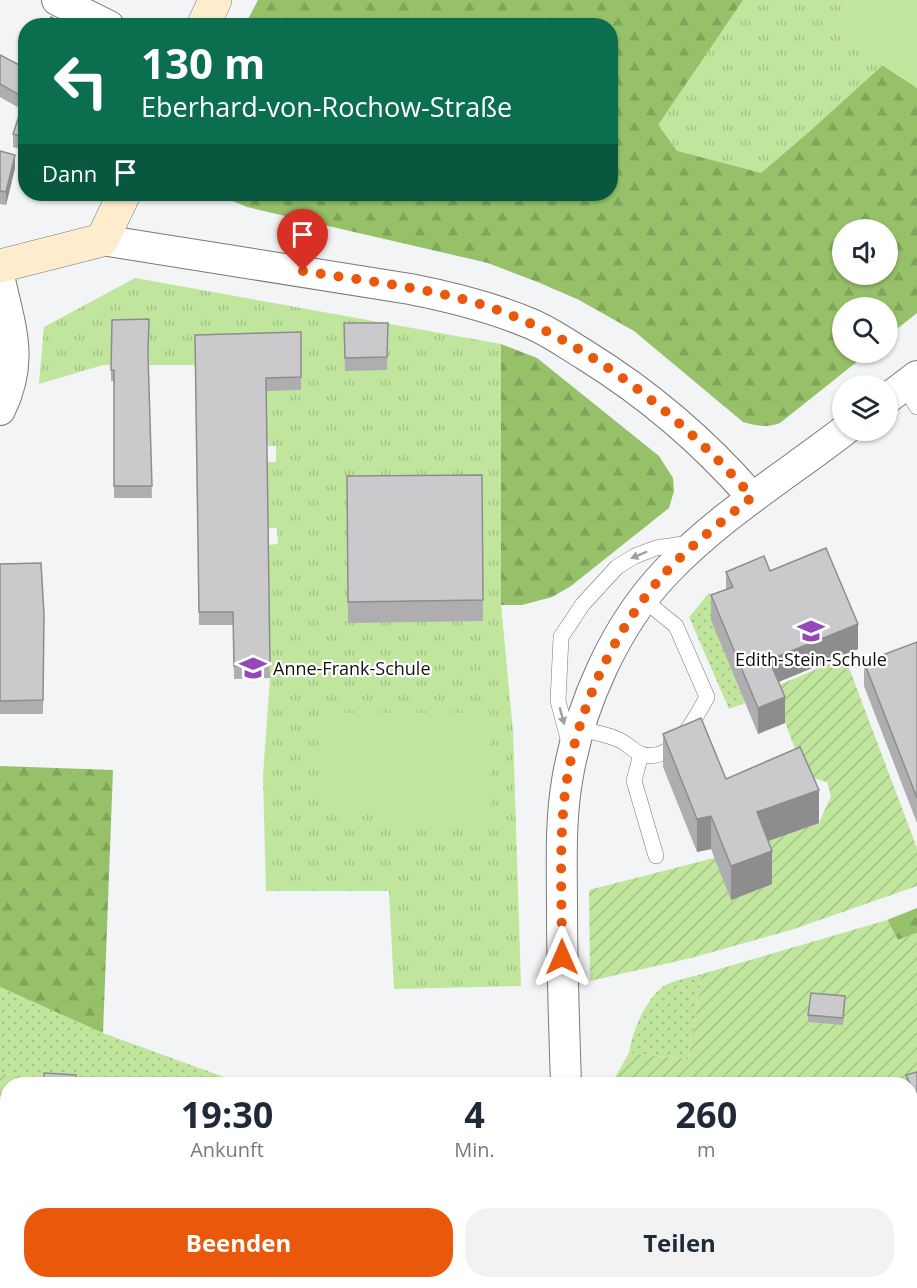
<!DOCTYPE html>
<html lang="de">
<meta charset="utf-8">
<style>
body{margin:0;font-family:"Open Sans",sans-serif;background:#f2f2f3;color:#1f2937;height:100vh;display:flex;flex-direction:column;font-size:22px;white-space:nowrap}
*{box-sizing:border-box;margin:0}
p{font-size:20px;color:#747a83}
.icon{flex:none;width:33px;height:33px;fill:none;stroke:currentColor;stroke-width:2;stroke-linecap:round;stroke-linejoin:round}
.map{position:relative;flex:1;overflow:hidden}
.drawer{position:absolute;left:0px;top:1077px;width:918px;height:212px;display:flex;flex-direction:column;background:#fff;border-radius:24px 24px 0 0;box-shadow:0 2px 4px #0004}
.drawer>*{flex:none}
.guide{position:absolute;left:18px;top:18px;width:600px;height:183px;border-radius:24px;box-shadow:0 2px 4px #0004;background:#0b6e4f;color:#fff;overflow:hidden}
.tools{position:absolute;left:832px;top:219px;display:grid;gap:12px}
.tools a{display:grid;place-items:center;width:66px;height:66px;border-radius:50%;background:#fff;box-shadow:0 2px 4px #0004;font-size:30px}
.pin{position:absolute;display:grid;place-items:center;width:51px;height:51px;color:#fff;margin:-62px -26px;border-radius:50% 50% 50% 0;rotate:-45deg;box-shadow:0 0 6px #0007}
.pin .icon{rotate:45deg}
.me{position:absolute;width:66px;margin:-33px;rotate:0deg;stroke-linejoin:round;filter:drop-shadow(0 0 4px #0008)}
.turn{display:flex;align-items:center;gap:21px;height:126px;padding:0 24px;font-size:27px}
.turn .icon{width:78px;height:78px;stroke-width:2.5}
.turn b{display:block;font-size:42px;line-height:51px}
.then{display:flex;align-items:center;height:57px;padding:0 24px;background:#0003;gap:12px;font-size:22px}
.eta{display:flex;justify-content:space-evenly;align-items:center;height:102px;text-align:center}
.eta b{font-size:36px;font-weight:700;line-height:42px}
.primary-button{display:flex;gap:12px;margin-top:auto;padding:12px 24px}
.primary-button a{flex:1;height:69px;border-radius:24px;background:#ea580c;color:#fff;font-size:24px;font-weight:700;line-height:69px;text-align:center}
.primary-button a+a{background:#f2f2f3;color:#1f2937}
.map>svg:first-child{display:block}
</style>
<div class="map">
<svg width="917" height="1288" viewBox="0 0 917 1288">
<defs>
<pattern id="grass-dots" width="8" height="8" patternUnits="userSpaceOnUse" patternTransform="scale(1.5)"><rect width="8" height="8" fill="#c0e59d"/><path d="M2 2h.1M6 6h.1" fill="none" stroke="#a4c386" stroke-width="1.8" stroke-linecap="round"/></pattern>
<pattern id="forest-firs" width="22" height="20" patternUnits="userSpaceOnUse" patternTransform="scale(1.5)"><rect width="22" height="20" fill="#96c169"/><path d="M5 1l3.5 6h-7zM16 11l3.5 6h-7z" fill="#80a55a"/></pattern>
<pattern id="park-tufts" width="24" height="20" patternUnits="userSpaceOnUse" patternTransform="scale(1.5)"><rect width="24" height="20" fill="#c0e59d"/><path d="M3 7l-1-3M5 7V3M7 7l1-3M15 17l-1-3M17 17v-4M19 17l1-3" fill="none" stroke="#a4c386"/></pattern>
<pattern id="garden-furrows" width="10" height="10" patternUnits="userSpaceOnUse" patternTransform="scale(1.5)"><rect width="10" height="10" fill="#c0e59d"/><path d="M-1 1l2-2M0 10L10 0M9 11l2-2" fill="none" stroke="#a4c386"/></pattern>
</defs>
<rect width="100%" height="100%" fill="#f3f4f6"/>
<g fill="url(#grass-dots)">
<path d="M709 593 719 604 712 621 745 703 729 709 689 617Z"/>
<path d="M702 974 688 1059 629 1053C632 1032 646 998 664 986 673 980 692 977 702 974Z"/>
<path d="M0 987 103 1033 235 1081 257 1084H93V1080L0 1074Z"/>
</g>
<g fill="url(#forest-firs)" fill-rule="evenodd">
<path d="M258 0H785L917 88V313L888 336V308H843V352L868 353 780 423C767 428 757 426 743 422L634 331 579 300 540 283 488 263 247 207 216 194H610V26L245 25ZM843 230H888V274H843Z"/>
<path d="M501 344 537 358 659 456 673 478 674 491 669 508 571 586 552 597 522 605H501Z"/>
<path d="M0 766 113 770 103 1033 0 987Z"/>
<path d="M917 908V933L898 940 887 920Z"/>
</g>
<g fill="url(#park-tufts)">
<path d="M743 0H849L830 29 883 65 809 132 761 173 677 151 658 125Z"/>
<path d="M135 278 501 344V605L513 731 521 986 394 989 389 891H266L263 776 270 678 267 545 278 544 277 528H267L266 462H276V446H265L195 365H149L148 332 114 365H103L39 384 44 327Z"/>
</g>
<g fill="url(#garden-furrows)">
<path d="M845 657 917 848V886L791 930 691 958 590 981 589 890 714 858 819 823 831 796 827 782 810 777 798 757 772 688Z"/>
<path d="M887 920 898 940 917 933V1084H611L629 1053 688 1059 702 974Z"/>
<path d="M0 1074 93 1080V1084H8V1281H81V1288H0Z"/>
<path d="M910 1100 917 1119V1169L914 1188H910Z"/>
<path d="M100 1281H548L549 1288H99Z"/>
<path d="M619 1281H679L680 1288H619Z"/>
</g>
<g fill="#c0e59d">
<path d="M849 0H917V88L830 29Z"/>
<path d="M324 713H490V824H376V809H324Z"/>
</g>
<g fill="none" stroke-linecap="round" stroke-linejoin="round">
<defs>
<g id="service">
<path d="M904 386 917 407"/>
<path d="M580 729C592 732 606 734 617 739 626 742 633 751 641 754 673 765 695 718 707 697L676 626 643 599"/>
<path d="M570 746 558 701 561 637 583 604 617 567 635 556 656 548 690 543"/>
<path d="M641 754 634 781 656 856"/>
</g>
<g id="minor">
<path d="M57 0 109 26"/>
<path d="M102 240 410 289C451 297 491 307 529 323 549 331 567 344 585 355 648 394 704 442 752 497"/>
<path d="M0 280C11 329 24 362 0 410"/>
<path d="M888 398 917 376"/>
<path d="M566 1084C564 1025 562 967 562 908 562 865 560 823 567 781 579 707 615 625 667 571 720 516 785 476 845 430"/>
<path d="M584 1281 585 1288"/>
<path d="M891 1288 917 1286"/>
</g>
<g id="secondary">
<path d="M203 26 215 0"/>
<path d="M0 266 102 240 124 194"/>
</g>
</defs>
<use href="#service" stroke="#78797b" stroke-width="16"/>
<use href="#minor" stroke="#78797b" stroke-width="32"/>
<use href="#secondary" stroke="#78797b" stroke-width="34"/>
<use href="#service" stroke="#fff" stroke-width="15"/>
<use href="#minor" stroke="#fff" stroke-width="30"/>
<use href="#secondary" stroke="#feeccd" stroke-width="33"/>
</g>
<g fill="#aeadaf">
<path d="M0 55 23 67 26 63V151L13 147V134L21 109 0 97Z"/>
<path d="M0 151 15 168 6 205 0 204Z"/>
<path d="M344 323H388L387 370 345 371Z"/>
<path d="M301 332V390L266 391 270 678 234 679 233 625H199L195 335Z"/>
<path d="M148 360 152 498H114V381H111V370Z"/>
<path d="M482 475 483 621 348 623 347 476Z"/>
<path d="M0 564 44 614 43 714H0Z"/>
<path d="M770 571 858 649 778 682 785 723 758 734 711 620V595L726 589V572Z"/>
<path d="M917 643V823L864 686V662Z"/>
<path d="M663 734 726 779 819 823 768 841 772 884 731 900 711 849 697 852 663 767Z"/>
<path d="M845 1003 843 1025 808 1022V1015Z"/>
<path d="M917 1072V1129V1118L910 1100V1084H906V1075Z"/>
<path d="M912 1156H917V1243H910V1175H913Z"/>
</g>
<g fill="#8d8d8e">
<path d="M15 155V168L6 205V192Z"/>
<path d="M858 624V649L769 686V660Z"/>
<path d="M785 697V723L758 734V708Z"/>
<path d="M819 790V823L757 845V812Z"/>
<path d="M711 816V849L697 852V819Z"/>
<path d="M772 851V884L731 900V866Z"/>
</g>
<g fill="#cac9cb" stroke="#8d8d8e" stroke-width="1.5">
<path d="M51 17 66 26H46Z"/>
<path d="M0 55 23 67 26 63V138L13 134 25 98 0 84Z"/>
<path d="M0 151 15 155 6 192 0 191Z"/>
<path d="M149 319 148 354 152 486H114V370H111L112 320Z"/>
<path d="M344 323H388L387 357 345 358Z"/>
<path d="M301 332V377L266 378 270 665 234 666 233 612H199L195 335Z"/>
<path d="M482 475 483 600 348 602 347 476Z"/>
<path d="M826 548 858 624 769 660 785 697 758 708 711 595 733 587 726 572 764 556 770 571Z"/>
<path d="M41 563 44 614 43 700 0 701V564Z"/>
<path d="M917 642V798L864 662Z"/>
<path d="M701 718 726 779 800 747 819 790 757 812 772 851 731 866 711 816 697 819 663 734Z"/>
<path d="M811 993 845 996 843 1018 808 1015Z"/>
<path d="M917 1072V1106L910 1084 906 1075Z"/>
<path d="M44 1073 76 1075V1084H44Z"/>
<path d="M912 1156H917V1230H910V1175H914Z"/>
<path d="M679 1281H734V1288H680Z"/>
</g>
<defs><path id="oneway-solid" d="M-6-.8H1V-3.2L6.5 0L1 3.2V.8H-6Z" transform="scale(1.5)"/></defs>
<g fill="#a0a0a0">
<use href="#oneway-solid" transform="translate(639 555) rotate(157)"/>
<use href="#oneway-solid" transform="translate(562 716) rotate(75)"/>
</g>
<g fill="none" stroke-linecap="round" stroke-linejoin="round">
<path stroke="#ea580c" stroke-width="10" stroke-dasharray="0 18" d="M303 271C364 281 427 287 486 306 585 338 685 419 752 497 723 521 692 544 666 572 611 632 572 721 564 802 559 853 562 906 562 957"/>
</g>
<defs>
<symbol id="school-bare" viewBox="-9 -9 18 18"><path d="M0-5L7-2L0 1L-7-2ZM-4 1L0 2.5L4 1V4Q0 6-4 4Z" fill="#9547b8" stroke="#fff" stroke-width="2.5" paint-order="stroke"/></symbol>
</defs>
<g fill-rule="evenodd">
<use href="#school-bare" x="792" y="612" width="38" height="38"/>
<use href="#school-bare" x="234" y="649" width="38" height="38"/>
</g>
<g text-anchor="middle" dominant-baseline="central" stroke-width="4.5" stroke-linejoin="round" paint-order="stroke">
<g font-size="18" fill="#111112" stroke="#fff">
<text x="811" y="659">Edith-Stein-Schule</text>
<text x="273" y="668" text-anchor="start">Anne-Frank-Schule</text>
</g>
</g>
</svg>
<div class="tools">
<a><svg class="icon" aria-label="sound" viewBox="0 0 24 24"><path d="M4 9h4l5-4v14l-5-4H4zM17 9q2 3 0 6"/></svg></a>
<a><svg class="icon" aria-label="search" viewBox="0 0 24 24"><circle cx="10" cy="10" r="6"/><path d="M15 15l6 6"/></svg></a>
<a><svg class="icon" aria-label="layers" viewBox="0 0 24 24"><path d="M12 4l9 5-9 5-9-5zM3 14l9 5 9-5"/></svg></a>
</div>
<div class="pin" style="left:303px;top:271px;background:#d93025"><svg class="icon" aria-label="arrive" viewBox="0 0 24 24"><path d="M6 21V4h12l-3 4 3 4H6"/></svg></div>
<svg class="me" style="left:562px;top:957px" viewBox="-20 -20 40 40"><path d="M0-17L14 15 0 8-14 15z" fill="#ea580c" stroke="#fff" stroke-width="4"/></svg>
<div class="guide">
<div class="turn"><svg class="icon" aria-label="left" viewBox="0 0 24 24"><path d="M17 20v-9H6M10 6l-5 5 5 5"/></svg><div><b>130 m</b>Eberhard-von-Rochow-Straße</div></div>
<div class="then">Dann<svg class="icon" aria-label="arrive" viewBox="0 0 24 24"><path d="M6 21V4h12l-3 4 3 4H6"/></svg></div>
</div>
<section class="drawer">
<div class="eta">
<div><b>19:30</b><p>Ankunft</p></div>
<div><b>4</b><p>Min.</p></div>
<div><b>260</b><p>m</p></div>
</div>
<div class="primary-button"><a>Beenden</a><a>Teilen</a></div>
</section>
</div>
